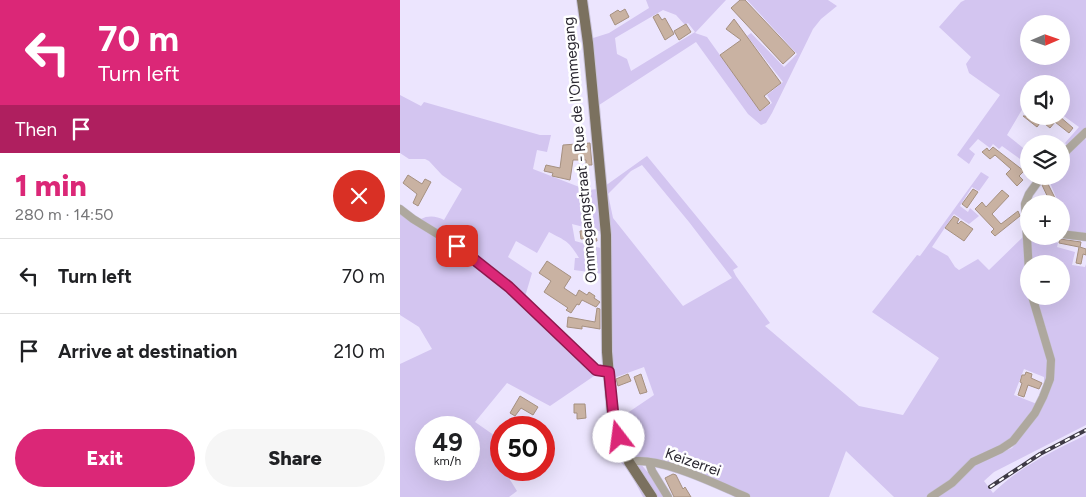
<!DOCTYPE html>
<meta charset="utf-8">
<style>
body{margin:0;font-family:Figtree,sans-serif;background:#f6f6f6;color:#202124;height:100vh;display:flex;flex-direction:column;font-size:19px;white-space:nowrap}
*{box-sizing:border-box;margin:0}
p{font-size:16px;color:#757577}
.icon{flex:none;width:28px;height:28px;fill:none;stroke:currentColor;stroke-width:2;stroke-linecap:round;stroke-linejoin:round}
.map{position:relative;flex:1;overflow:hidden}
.side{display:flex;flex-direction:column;background:#fff;width:400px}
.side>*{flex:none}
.top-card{background:#db2777;color:#fff;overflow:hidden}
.needle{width:32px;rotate:88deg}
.fabs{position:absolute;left:620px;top:15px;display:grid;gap:10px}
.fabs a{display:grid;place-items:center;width:50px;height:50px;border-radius:50%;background:#fff;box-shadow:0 5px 20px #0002;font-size:25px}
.speed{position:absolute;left:15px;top:416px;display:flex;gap:10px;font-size:25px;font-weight:700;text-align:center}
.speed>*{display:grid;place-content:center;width:65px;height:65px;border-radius:50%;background:#fff;box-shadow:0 5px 20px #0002;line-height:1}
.speed small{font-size:12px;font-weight:400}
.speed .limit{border:8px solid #d22;background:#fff;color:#111}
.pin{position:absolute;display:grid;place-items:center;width:42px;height:42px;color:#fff;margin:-21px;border-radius:10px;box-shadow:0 2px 8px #0006}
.me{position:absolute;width:55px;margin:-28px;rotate:345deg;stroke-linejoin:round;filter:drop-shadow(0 0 4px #0008)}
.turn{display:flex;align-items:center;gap:18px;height:105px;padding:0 15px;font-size:22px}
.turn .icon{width:65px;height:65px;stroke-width:2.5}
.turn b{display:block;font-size:35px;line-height:42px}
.then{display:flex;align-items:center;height:48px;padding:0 15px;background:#0003;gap:10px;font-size:19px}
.round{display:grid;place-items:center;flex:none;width:52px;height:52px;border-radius:26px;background:#f6f6f6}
.head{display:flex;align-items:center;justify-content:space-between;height:85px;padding:0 15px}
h1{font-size:30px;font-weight:800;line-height:38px;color:#db2777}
.primary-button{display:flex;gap:10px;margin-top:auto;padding:10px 15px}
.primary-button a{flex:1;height:58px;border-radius:30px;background:#db2777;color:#fff;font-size:20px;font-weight:800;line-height:58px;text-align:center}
.primary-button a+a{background:#f6f6f6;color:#202124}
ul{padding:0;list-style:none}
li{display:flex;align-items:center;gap:15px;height:75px;padding:0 15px;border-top:1px solid #e0e0e0}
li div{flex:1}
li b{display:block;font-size:19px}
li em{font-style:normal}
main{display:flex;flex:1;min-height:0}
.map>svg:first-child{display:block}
</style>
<main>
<section class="side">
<div class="top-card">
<div class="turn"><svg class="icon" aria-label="left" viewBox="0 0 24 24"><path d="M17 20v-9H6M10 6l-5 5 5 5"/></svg><div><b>70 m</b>Turn left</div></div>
<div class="then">Then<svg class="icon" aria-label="arrive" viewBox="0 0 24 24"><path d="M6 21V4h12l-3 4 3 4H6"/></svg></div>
</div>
<div class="head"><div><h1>1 min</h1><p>280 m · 14:50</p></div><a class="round" style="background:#d93025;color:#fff"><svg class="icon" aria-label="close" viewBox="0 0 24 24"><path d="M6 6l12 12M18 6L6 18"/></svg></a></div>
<ul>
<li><svg class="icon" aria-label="left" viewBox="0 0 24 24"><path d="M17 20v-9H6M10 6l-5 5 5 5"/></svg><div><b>Turn left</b></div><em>70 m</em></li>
<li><svg class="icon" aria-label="arrive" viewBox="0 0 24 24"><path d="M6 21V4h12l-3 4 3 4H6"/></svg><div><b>Arrive at destination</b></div><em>210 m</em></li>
</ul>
<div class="primary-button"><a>Exit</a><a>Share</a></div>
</section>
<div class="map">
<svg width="686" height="497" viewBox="0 0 686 497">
<rect width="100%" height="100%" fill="#ece5fe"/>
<g fill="#d3c5f0" fill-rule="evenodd">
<path d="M246 0H326L295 33 307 37 360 111 372 103 367 95 383 82 347 36 351 33 384 67 397 54 347 0H428L437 6 421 19 413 29 372 113 366 123 361 125 348 114 296 42 196 107 190 39 209 33 249 8ZM263 10 276 15 285 25 288 23 295 32 231 71 227 59 217 54 215 38Z"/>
<path d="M565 0H686V129L668 146 665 143 679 127 661 114V84H629V112L623 108 607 135 627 151 620 159 602 146 599 149 593 144 590 148 578 139 569 149 575 154 569 164 557 155 600 95 569 73 566 64 571 57 539 27 561 2ZM629 24H661V56H629Z"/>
<path d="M0 95 21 106 24 102 140 135H151L147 152 137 150 133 169 187 190 199 189 203 232 172 224 175 241 204 249V274L174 270 175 258H179C169 241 166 241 149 232L137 253 116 241 108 257 132 273 124 300 21 222V219C28 215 37 216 44 220L62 189 42 175 29 161 25 159H9L0 153Z"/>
<path d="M684 137 686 140V236L665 233 661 215V204H659L647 176H661V160Z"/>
<path d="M247 156 338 267 333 270 336 276 370 323 365 326 459 406 503 415 539 358 472 312 517 255 520 256 581 172 589 177 579 191 572 187 560 206 568 212 570 208 579 216 569 224 554 214 532 247 548 256 555 267 559 270 578 259 589 270 624 236 629 296 648 355 646 383 644 382V377L624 369 614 395 637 404 611 440 528 497H494L446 451 429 497H351L271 465 229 455 217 420 254 395 244 367 211 379 205 186ZM242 165 289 222 332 278 283 306 213 218 208 194 231 171Z"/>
<path d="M0 213 50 244 88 272 197 374 150 406 107 383 75 422 101 440V462L100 463 101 470H104L117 491 109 497H0V364L32 349 19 327 0 315ZM26 428H69V470H26Z"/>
<path d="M629 236H652L651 241 658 243 657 247 675 252 672 265 685 267 686 264V425L594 472 584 481 593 493C618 468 654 450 686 435V497H535L576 463 612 448 638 414 652 375 636 296H661V264H631Z"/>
<path d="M209 415 249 497H243L226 465 224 466 196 432Z"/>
<path d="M240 463 250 475 264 497H256L237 467V464Z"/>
</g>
<g fill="#c9b2a2" stroke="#a59080">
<path d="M340 0H345L395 53 383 64 331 8Z"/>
<path d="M225 9 229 17 215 25 210 15 218 10 220 12Z"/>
<path d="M258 14 262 20 265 18 274 34 265 40 253 17Z"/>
<path d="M334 19 381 83 364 96 370 103 360 111 320 55 341 40 326 29Z"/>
<path d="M286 24 291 32 279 40 274 31Z"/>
<path d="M623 116H633L640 123 637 127Z"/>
<path d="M652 116H659L673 128 669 133 655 122 650 128 645 124Z"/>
<path d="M190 143 192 165H186V160H173L170 180 152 176 153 173 144 171 146 165 160 168 163 145Z"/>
<path d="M593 147 624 171 619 176 623 180 617 186 606 174 611 169 595 155 590 159 582 152 587 148 589 151Z"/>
<path d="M8 175 22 184 25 179 31 182 18 206 13 203 17 194 3 183Z"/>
<path d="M646 180 658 204H651L642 185Z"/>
<path d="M573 189 578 192 567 208 562 204Z"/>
<path d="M602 190 609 196 592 214 601 224 618 211 620 216 595 236 591 232 594 229 575 209 582 202 586 207Z"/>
<path d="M554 216 559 219 557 223 558 224 561 221 573 229 564 241 545 228Z"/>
<path d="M195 230 197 241H189V238L181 239 180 231Z"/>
<path d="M660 239 681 242 680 247 686 249V255L683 254 681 264 676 263 679 247 659 243Z"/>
<path d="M147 261 171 277 164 288 176 296 179 290 187 295 189 292 195 296 194 298 200 302 196 307 182 300 179 305 177 304 171 313 166 310 168 308 144 292 151 281 139 273Z"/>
<path d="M197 308 200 309V329L182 326V329L167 327 168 317 195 322Z"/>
<path d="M626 372 632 374 631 378 642 383 639 389 628 385 624 397 618 395 622 383 620 382 622 375H625Z"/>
<path d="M228 374 231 381 218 386 216 379Z"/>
<path d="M241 374 247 392 240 394 234 377Z"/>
<path d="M120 396 138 407 133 415 121 408 115 416 110 413Z"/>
<path d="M174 404H185L186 418 177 419V413H174Z"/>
<path d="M273 474 276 475 283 489 285 487 291 497H274L265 478Z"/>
</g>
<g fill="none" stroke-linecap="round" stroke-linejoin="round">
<defs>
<g id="minor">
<path d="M661 156 686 132"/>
<path d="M0 209 13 219 57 246 99 279 196 370 209 372"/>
<path d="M661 234 686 237"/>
<path d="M629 272 625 204 629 194 642 176"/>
<path d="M229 462C258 455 318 485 346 497"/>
<path d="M249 462 252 471 268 497"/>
<path d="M531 497 552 483 573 462 601 449 613 441 635 413 643 397 650 379 651 360 632 296"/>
</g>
<path id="major" d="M182 0 188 43 206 235 207 352 212 412 219 437 229 462 252 497"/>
</defs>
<use href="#minor" stroke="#c9c3d9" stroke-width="9"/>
<use href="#major" stroke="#c9c3d9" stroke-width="12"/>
<use href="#minor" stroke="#aea89e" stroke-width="8"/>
<use href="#major" stroke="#7b715f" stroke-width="10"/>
<defs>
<path id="rail" d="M590 487 640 454 686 430"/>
</defs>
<use href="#rail" stroke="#3e3a45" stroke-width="4"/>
<use href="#rail" stroke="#fff" stroke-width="2" stroke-dasharray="5.5" stroke-linecap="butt"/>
</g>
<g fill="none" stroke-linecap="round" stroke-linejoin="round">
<defs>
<path id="route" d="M57 246 109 287 196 370 209 372 214 421 219 437"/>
</defs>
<use href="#route" stroke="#8e194d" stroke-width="12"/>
<use href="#route" stroke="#db2777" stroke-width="9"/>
</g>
<g text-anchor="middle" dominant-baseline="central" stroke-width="5" stroke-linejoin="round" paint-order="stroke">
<g font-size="15" fill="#2a2730" stroke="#fff">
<text transform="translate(180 150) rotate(-95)">Ommegangstraat - Rue de l'Ommegang</text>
<text transform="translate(293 462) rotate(19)">Keizerrei</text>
</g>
</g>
</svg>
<div class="fabs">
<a><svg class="needle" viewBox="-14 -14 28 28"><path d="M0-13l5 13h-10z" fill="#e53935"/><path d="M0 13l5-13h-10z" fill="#757577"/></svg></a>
<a><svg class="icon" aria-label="sound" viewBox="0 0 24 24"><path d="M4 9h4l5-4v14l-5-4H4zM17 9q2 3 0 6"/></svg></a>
<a><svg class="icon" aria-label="layers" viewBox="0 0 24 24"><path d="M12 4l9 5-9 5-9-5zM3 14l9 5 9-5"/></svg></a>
<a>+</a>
<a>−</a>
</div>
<div class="speed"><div>49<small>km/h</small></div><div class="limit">50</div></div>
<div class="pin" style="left:57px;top:246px;background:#d93025"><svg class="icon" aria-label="arrive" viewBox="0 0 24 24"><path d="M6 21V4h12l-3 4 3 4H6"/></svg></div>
<svg class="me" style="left:219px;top:437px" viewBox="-20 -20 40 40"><circle r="19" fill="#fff"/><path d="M0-13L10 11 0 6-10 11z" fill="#db2777"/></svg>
</div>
</main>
